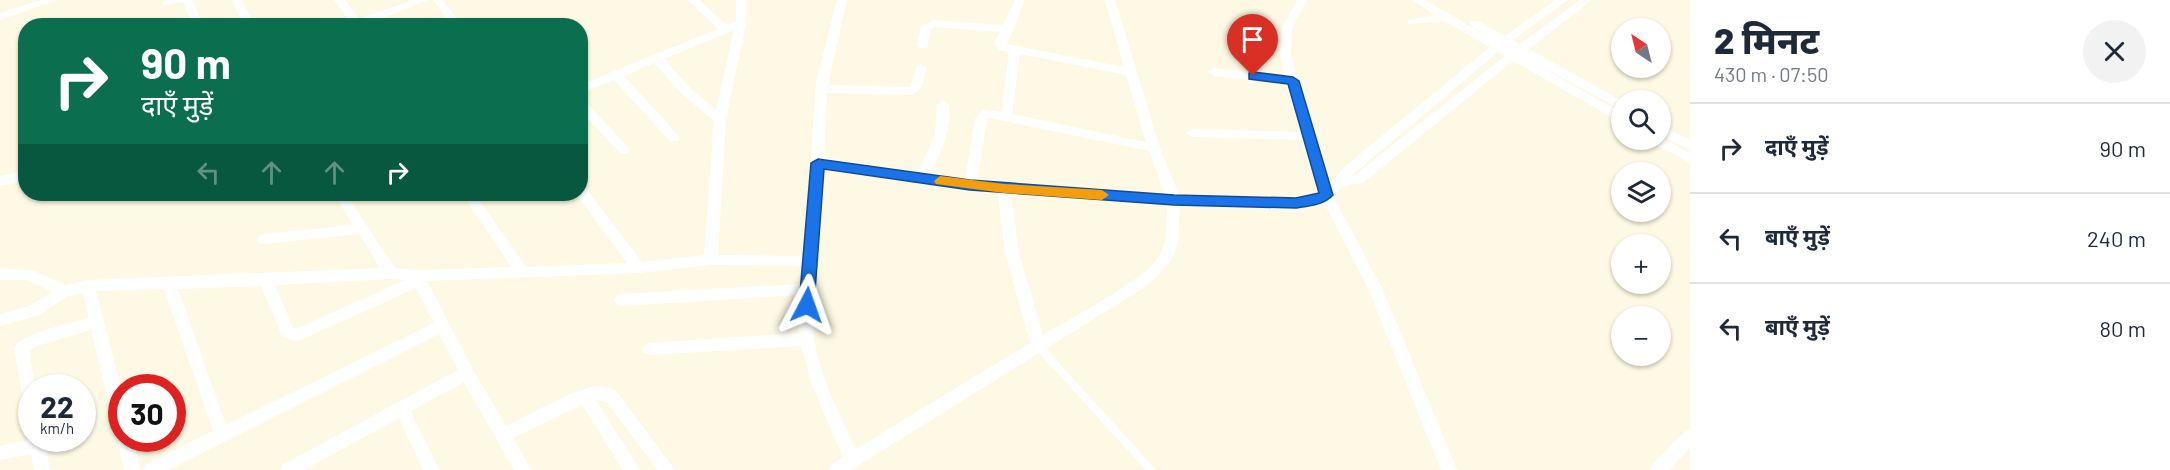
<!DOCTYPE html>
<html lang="hi">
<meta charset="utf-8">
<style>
body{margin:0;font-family:Barlow,"Noto Sans Devanagari",sans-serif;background:#f2f2f3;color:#1f2937;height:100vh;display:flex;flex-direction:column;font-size:22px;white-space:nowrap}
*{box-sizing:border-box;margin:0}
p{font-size:20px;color:#747a83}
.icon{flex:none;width:33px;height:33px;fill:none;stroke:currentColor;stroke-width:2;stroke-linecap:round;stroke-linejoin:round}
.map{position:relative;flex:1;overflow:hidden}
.drawer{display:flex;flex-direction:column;background:#fff;width:480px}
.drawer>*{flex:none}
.banner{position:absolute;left:18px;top:18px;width:570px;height:183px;border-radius:24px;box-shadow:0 2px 4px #0004;background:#0b6e4f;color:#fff;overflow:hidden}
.needle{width:39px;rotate:325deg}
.fabs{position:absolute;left:1611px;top:18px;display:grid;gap:12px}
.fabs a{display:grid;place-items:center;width:60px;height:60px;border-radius:50%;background:#fff;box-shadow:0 2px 4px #0004;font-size:30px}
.speed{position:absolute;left:18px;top:374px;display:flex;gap:12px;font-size:30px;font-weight:700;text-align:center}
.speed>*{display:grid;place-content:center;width:78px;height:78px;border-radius:50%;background:#fff;box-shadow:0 2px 4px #0004;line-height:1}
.speed small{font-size:15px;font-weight:400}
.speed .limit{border:9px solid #d22;background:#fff;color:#111}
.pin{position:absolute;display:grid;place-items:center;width:51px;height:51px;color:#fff;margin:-62px -26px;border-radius:50% 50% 50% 0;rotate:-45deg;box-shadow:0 0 6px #0007}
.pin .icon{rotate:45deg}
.me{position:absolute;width:66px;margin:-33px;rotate:4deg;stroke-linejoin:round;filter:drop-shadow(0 0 4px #0008)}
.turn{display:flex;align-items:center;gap:21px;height:126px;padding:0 24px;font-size:27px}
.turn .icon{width:78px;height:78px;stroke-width:2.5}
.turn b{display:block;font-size:42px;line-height:51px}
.lanes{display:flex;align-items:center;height:57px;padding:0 24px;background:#0003;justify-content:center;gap:30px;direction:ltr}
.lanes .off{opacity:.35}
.round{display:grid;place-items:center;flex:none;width:63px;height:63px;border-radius:32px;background:#f2f2f3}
.headline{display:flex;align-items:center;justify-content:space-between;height:102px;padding:0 24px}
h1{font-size:36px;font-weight:800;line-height:45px}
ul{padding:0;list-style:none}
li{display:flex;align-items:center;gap:18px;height:90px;padding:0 24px;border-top:2px solid #e0e1e3}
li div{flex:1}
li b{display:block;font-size:22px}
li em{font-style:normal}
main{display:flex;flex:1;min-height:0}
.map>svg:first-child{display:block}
</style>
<main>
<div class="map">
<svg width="1690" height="470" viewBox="0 0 1690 470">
<rect width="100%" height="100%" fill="#fef9e4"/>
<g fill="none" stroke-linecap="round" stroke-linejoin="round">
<path stroke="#fff" stroke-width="8" d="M1039 347 1151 470"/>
<g fill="#fff" fill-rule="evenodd">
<path d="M41 0H57L0 20V13Z"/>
<path d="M168 0H192L204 26H193L183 2 162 6V2Z"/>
<path d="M232 0H242L255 26H244Z"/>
<path d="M334 0H345L359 19 413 0H428L364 26H353Z"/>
<path d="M433 0H443L462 26H451Z"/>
<path d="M688 0H699L727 25 736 21V0H746V23L726 120 718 255 804 256 816 82 837 0H847L828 85 910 87 917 65 921 64 927 68 921 89 912 95 827 93 824 159 918 172 935 134 937 105 943 101 949 105C952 131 941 151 930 174L965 179 975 119 983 110 1001 112 1009 52 999 50 994 43 1000 32 935 27 931 29 927 48H919L917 45 921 27 933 20 1003 25 1015 0H1025L1007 44 1124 67 1105 0H1115L1160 148 1179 195 1296 198 1319 192 1304 140 1192 137 1186 133 1192 129 1301 132 1286 84 1214 76 1208 72 1214 68 1284 76 1280 53 1282 28 1297 0H1307L1292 28 1291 53 1298 83 1329 185 1344 167 1490 47 1444 21 1408 24V20L1435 15 1412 0H1425L1497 42 1470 25V21H1478L1505 36 1556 0H1568L1513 40 1520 44 1580 0H1592L1529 49 1622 101V110L1520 55 1622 113V123L1513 61 1364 182 1343 187 1333 196 1382 288 1457 470H1441L1368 288 1323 201 1296 208 1180 205 1178 243 1171 261 1148 285 851 470H829L831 465 843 457 812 385 801 346 649 355 644 353 642 349 644 345 649 343 799 333V295L621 306 616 304 614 300 616 296 621 294 801 284 803 266 711 265 639 273 427 281 472 368 506 426C527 416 579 386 599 386 606 386 612 389 617 392L675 470H657L607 402 596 400 640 470H623L582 405 513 438 531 470H514L464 382 411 411 439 470H423L399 418 304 470H280L282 465 458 370 439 334 168 470H143L145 465 213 431 164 289 96 291 122 391V431L116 429 114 424 91 330 37 346 29 351 35 387H32V421L26 419 14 348C21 333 72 323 89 318L83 293 68 296 39 315 0 326V314L29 306 53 292 26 280H0V268L34 271 66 285 88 280 380 268 359 234 264 244 259 243 257 239 259 235 264 234 353 225 334 194H346L395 268 417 270 511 267 462 194H475L526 267 627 263 576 194H580V185L585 187 642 262 704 255 714 121 683 95 654 63 624 76 678 135 680 138 678 141H670L614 80 580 94V85L718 29ZM734 30 716 110 691 89 664 59ZM1498 52 1505 56 1355 175 1351 176ZM1020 54 1126 75 1146 142 1012 114ZM990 118 1149 151 1165 195 1004 184 977 181 987 120ZM823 168 998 193 1005 253 1030 343 856 449C839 414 820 377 814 338 810 312 816 286 818 260 821 230 821 199 823 168ZM1011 194 1167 204C1166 221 1168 244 1158 258 1140 283 1071 318 1043 335L1019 253ZM391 279 405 280 296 329 293 328 275 285ZM261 286 282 336 296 342 416 288 434 323 226 425 178 289Z"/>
<path d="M580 99 584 100 628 147 630 150 628 153H620L580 111Z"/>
<path d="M1660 125 1690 140V150L1660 135Z"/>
<path d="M1660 137 1690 153V163L1653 143 1651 140H1660Z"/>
<path d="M26 171V181L0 186V176Z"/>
<path d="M120 194H134L128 199 121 197Z"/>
<path d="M1690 430V448L1669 470H1650L1652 465 1684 432Z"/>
<path d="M32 432V438H44L50 470H34L31 454 0 460V446L28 440Z"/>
<path d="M122 432V438H133L140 470H124L117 438Z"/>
</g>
</g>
<path fill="#1a73e8" stroke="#114b97" stroke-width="1.5" d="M1253 72 1293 77 1299 81 1333 195C1324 205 1309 206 1296 208L1174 205 970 190 824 169 814 305 812 310H802L799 305 811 163 818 159 970 180 1174 195 1296 198 1319 193 1288 84 1249 79V73Z"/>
<path fill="#f59e0b" d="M940 176 1004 184 1102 190 1109 195 1102 200 1004 193 936 184 934 181Z"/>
</svg>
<div class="fabs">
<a><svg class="needle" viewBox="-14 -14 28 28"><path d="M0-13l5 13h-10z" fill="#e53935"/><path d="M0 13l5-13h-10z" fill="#747a83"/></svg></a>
<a><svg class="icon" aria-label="search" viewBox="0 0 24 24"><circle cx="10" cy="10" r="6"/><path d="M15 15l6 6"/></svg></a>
<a><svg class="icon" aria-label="layers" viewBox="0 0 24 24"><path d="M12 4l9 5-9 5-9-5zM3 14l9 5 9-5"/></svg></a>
<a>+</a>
<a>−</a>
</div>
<div class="speed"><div>22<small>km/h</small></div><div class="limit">30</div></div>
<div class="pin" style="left:1253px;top:76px;background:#d93025"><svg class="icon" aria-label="arrive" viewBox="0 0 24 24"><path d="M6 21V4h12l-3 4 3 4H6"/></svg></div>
<svg class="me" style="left:807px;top:305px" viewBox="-20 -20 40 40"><path d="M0-17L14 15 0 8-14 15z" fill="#1a73e8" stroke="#fff" stroke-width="4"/></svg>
<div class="banner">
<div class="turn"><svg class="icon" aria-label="right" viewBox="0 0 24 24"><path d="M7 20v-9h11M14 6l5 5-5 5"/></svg><div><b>90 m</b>दाएँ मुड़ें</div></div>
<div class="lanes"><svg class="icon off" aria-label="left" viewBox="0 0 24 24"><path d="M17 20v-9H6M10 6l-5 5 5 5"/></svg><svg class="icon off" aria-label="ahead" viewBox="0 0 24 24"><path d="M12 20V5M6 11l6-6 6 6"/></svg><svg class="icon off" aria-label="ahead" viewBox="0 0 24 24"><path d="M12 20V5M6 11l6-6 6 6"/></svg><svg class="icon" aria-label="right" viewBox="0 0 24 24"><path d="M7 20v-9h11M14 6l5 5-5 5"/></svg></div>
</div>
</div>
<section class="drawer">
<div class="headline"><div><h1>2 मिनट</h1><p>430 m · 07:50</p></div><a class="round"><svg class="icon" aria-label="close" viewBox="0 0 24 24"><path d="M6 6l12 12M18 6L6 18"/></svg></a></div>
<ul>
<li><svg class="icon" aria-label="right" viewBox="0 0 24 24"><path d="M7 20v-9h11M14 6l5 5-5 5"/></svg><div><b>दाएँ मुड़ें</b></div><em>90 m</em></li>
<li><svg class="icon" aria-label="left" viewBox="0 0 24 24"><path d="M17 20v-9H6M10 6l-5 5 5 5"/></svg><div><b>बाएँ मुड़ें</b></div><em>240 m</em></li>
<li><svg class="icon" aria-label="left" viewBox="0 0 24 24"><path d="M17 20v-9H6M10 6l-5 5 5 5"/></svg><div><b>बाएँ मुड़ें</b></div><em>80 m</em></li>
</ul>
</section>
</main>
